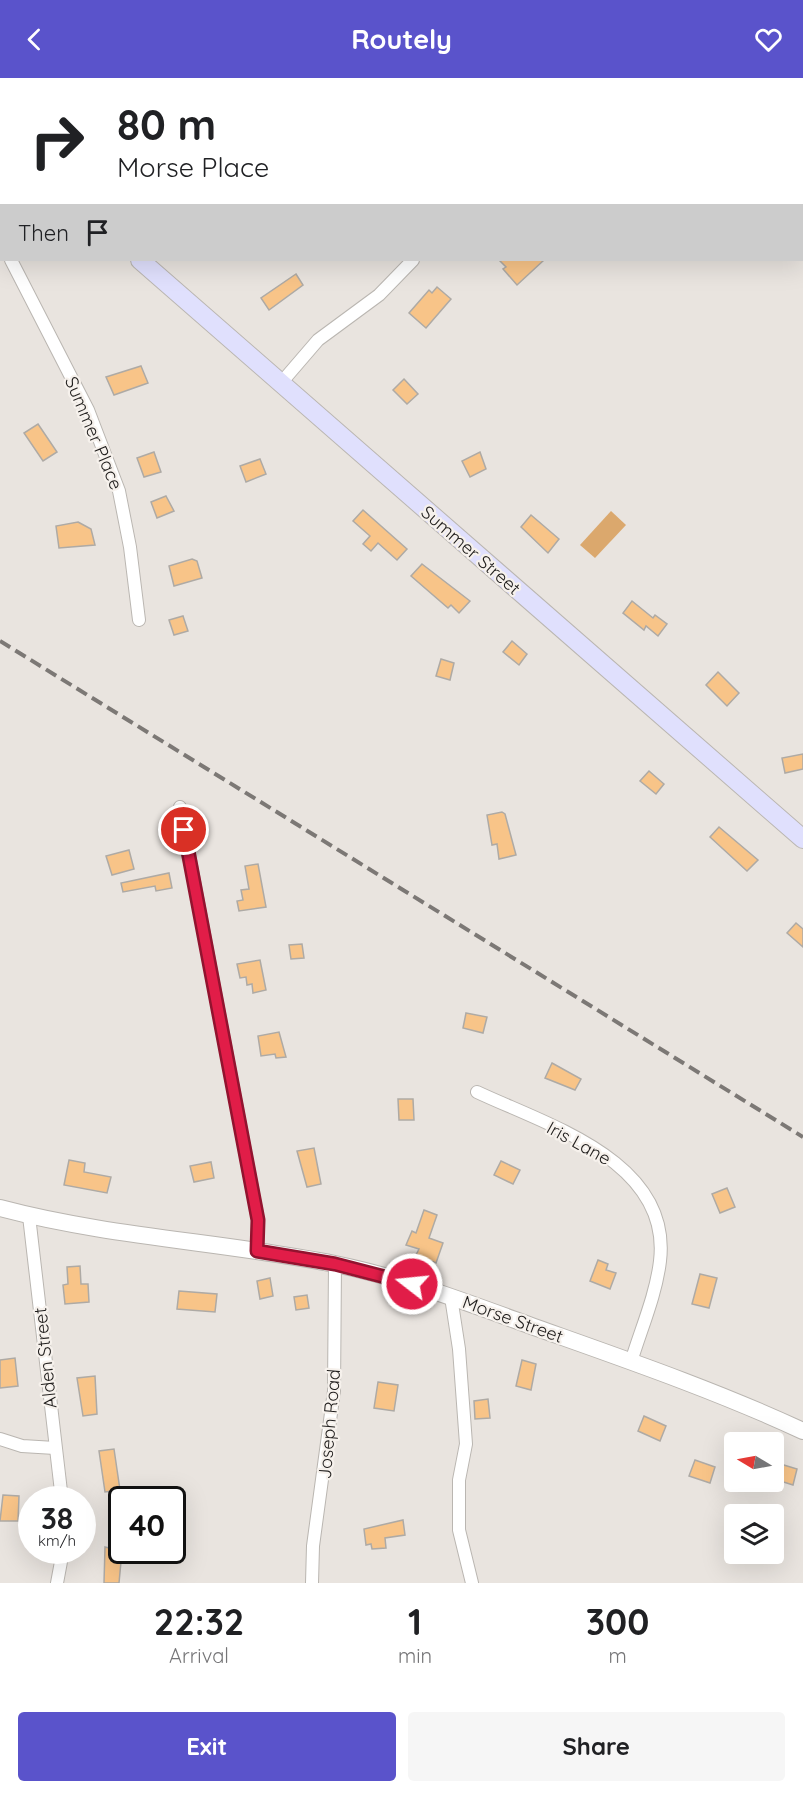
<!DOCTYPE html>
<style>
body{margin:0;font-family:Quicksand,sans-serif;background:#f6f6f6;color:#202124;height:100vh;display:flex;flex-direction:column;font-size:22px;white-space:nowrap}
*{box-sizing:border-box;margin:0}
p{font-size:20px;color:#757577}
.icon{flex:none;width:33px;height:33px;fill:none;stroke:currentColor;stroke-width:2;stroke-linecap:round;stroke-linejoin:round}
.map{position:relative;height:1505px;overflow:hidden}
.side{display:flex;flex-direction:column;background:#fff;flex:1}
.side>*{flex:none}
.guide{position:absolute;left:0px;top:0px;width:804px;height:183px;box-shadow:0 6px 24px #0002;background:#fff;color:#202124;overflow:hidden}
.needle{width:39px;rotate:280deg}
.buttons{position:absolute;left:724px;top:1354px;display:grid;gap:12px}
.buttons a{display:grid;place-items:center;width:60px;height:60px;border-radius:6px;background:#fff;box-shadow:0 6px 24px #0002;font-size:30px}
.speed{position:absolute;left:18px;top:1408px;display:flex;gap:12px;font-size:30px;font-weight:700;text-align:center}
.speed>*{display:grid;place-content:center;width:78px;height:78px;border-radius:50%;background:#fff;box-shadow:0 6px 24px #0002;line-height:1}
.speed small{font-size:15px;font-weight:400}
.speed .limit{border:3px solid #111;border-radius:9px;background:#fff;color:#111}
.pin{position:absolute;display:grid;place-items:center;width:51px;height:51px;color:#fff;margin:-26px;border:3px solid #fff;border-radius:50%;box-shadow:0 2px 6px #0007}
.me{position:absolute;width:66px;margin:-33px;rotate:286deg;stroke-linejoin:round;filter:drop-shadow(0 0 4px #0008)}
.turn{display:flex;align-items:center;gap:21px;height:126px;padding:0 18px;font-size:27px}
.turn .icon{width:78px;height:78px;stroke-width:2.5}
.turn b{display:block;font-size:42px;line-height:51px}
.then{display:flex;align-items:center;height:57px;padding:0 18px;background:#0003;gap:12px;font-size:22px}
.eta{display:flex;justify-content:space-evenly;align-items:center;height:102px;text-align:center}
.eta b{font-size:36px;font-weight:700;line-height:42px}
.primary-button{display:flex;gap:12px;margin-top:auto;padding:12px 18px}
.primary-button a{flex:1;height:69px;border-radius:6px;background:#5a53cb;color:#fff;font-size:24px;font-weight:700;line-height:69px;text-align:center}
.primary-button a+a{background:#f6f6f6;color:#202124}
header{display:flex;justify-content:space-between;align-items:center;height:78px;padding:0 18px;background:#5a53cb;color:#fff;font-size:27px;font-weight:700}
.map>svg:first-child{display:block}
</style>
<header><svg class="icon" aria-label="back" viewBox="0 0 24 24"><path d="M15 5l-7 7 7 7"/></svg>Routely<svg class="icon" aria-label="heart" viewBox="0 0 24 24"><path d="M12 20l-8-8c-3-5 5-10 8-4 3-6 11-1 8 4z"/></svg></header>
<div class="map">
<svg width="803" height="1505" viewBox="0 0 803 1505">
<rect width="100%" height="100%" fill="#e9e4df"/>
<path fill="#dba86d" d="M611 433 626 447 595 480 580 467Z"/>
<g fill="#f8c488" stroke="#aeaaa5" stroke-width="1.5">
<path d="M499 182H544L517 207 503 191 506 189Z"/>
<path d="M296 196 303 207 269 232 261 220Z"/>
<path d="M437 209 451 221 426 250 409 235 429 212 432 215Z"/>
<path d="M141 288 148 305 114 317 106 299Z"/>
<path d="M404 301 418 316 407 326 393 312Z"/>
<path d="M38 346 57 374 43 383 24 355Z"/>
<path d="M154 374 161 394 144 399 137 380Z"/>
<path d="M480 374 486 391 470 399 462 383Z"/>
<path d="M260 381 266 396 246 404 240 388Z"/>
<path d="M166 418 174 433 157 440 151 424Z"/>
<path d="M363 432 407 471 397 482 378 465 371 473 363 466 370 458 353 443Z"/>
<path d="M531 437 559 461 548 475 521 449Z"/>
<path d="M78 444 91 451 95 467 59 470 56 448Z"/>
<path d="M192 481 197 483 202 500 174 508 169 488Z"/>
<path d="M422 486 470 523 459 535 451 527 448 530 411 498Z"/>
<path d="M632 523 653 540 655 537 667 546 658 558 646 548 644 552 623 535Z"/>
<path d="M183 538 188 553 174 557 169 542Z"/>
<path d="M512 563 527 576 519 587 503 574Z"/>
<path d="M441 581 454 585 450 602 436 598Z"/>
<path d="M718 594 739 615 727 628 706 607Z"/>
<path d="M803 676V691L785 695 782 680Z"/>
<path d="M649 693 664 706 656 716 640 703Z"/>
<path d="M502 734 505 736 516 777 499 781 497 766 492 767 487 737Z"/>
<path d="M719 749 758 782 747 793 710 759Z"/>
<path d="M129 772 134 791 112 797 106 778Z"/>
<path d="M258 786 266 829 239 833 237 823 243 822 241 812 249 811 245 788Z"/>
<path d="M169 795 172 810 156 813 155 808 123 814 121 805Z"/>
<path d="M796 845 803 851V869L787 855Z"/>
<path d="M302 866 304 880 291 881 289 867Z"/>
<path d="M260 882 266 912 253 915 252 906 247 907 246 899 240 900 237 886Z"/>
<path d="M466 935 487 939 483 955 463 950Z"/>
<path d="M279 954 286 979 276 980 275 976 261 978 258 958Z"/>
<path d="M552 985 581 1001 575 1012 545 1000Z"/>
<path d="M398 1021H413L414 1042H399Z"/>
<path d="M314 1070 321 1106 307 1109 297 1073Z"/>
<path d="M69 1082 85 1085 84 1094 111 1099 107 1115 64 1107Z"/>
<path d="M501 1083 520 1092 513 1106 494 1097Z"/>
<path d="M211 1084 214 1100 194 1104 190 1088Z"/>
<path d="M727 1110 735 1129 720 1135 712 1116Z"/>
<path d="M424 1132 437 1137 429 1160 443 1165 436 1185 416 1177 419 1171 406 1167 412 1153 416 1155Z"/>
<path d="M598 1182 608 1186 606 1192 616 1195 610 1211 590 1203Z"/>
<path d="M80 1188 81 1206H88L89 1224 65 1226 63 1207 68 1206 67 1189Z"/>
<path d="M700 1196 717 1200 709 1230 692 1226Z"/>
<path d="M270 1200 273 1218 260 1221 257 1203Z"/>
<path d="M179 1213 217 1216 215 1234 177 1231Z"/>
<path d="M307 1217 309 1230 296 1232 294 1219Z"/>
<path d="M15 1280 18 1308 0 1310V1282Z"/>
<path d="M522 1282 536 1286 531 1312 516 1308Z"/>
<path d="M95 1298 97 1336 83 1338 77 1300Z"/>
<path d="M378 1304 398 1307 394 1333 374 1330Z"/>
<path d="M488 1321 490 1340 475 1341 474 1323Z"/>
<path d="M644 1338 666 1348 660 1363 638 1353Z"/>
<path d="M114 1371 120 1412 105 1414 99 1373Z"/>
<path d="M695 1382 715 1389 710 1405 689 1398Z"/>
<path d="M774 1384 797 1391 793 1407 774 1401Z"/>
<path d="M3 1417 19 1418 18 1443H0Z"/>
<path d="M403 1442 405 1457 385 1460 386 1470 372 1471 371 1466 366 1467 364 1451Z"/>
<path d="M105 1469 122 1473 119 1505H104Z"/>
</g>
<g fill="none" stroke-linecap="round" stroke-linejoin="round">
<defs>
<g id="minor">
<path d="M0 161 2 164"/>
<path d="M11 182 88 332 119 413 130 469 139 542"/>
<path d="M281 305 318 262 379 217 413 182"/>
<path d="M180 729 258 1142 257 1173"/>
<path d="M477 1014C547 1047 672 1083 660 1183 656 1217 641 1251 631 1284"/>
<path d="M29 1138 62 1422"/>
<path d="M451 1219 459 1271 466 1366 459 1402V1452L472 1505"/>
<path d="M0 1361 22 1368 55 1370"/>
<path d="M57 1505 63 1473"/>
<path d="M312 1505 313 1468 334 1313 335 1186"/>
</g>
<path id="tertiary" d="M0 1130C109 1159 224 1164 335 1186 404 1200 471 1226 537 1250 627 1282 717 1313 803 1353"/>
<g id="secondary">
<path d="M0 58 2 59"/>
<path d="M140 182 803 761"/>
</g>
</defs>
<use href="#minor" stroke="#bab6b1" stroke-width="14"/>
<use href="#tertiary" stroke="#bab6b1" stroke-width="18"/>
<use href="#secondary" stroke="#bab6b1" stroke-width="20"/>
<use href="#minor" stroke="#fff" stroke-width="12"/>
<use href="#tertiary" stroke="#fff" stroke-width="16"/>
<use href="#secondary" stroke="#e0e0fd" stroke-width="18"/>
<path stroke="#7c7875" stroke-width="4" stroke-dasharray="12 6" stroke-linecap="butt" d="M0 563 803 1059"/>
</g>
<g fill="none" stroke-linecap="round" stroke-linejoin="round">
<defs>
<path id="route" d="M184 752 258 1142 257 1173 335 1186 412 1206"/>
</defs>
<use href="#route" stroke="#92132f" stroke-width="15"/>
<use href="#route" stroke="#e11d48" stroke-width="10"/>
</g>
<g text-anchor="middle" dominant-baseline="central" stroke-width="4.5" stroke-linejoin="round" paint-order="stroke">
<g font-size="18" fill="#1e1c1b" stroke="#f6f1ec">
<text transform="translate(94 355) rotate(67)">Summer Place</text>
<text transform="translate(471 472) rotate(41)">Summer Street</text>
<text transform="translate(579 1065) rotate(29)">Iris Lane</text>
<text transform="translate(513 1241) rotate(20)">Morse Street</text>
<text transform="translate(45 1280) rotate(-96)">Alden Street</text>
<text transform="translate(329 1346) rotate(-85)">Joseph Road</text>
</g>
</g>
</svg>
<div class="buttons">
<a><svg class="needle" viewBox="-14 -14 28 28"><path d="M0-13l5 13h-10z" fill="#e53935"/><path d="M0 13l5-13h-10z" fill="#757577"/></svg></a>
<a><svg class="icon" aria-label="layers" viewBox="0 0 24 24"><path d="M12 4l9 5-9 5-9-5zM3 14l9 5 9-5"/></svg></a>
</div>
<div class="speed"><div>38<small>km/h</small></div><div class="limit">40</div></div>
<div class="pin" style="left:184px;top:752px;background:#d93025"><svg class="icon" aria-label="arrive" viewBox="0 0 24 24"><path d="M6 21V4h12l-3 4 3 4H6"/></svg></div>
<svg class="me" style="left:412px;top:1206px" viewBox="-20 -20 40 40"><circle r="17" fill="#e11d48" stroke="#fff" stroke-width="3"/><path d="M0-11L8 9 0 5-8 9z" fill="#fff"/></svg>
<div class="guide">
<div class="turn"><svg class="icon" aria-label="right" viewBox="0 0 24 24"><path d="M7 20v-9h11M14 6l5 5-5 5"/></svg><div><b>80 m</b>Morse Place</div></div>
<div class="then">Then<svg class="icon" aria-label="arrive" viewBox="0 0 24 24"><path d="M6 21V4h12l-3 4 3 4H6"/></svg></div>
</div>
</div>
<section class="side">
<div class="eta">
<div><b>22:32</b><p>Arrival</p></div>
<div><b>1</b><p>min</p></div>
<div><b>300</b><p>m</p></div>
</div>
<div class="primary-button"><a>Exit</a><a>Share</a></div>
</section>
